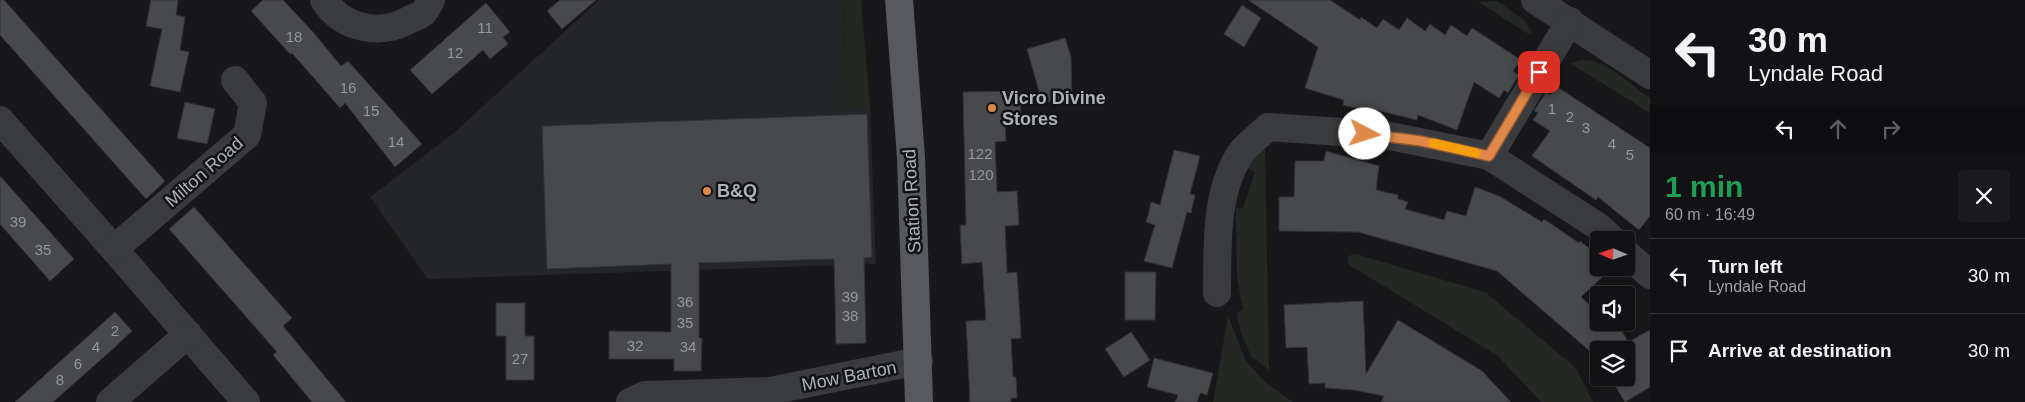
<!DOCTYPE html>
<meta charset="utf-8">
<style>
body{margin:0;font-family:Arial,sans-serif;background:#1b1b1d;color:#f1f3f6;height:100vh;display:flex;flex-direction:column;font-size:19px;white-space:nowrap}
*{box-sizing:border-box;margin:0}
p{font-size:16px;color:#9c9ea0}
.icon{flex:none;width:28px;height:28px;fill:none;stroke:currentColor;stroke-width:2;stroke-linecap:round;stroke-linejoin:round}
.map{position:relative;flex:1;overflow:hidden}
.sheet{display:flex;flex-direction:column;background:#121214;width:375px}
.sheet>*{flex:none}
.top-card{background:#121214;color:#f1f3f6;overflow:hidden}
.needle{width:32px;rotate:272deg}
.controls{position:absolute;left:1590px;top:231px;display:grid;gap:10px}
.controls a{display:grid;place-items:center;width:45px;height:45px;border-radius:5px;background:#121214;box-shadow:0 2px 8px #0003,0 0 0 1px #313234;font-size:25px}
.pin{position:absolute;display:grid;place-items:center;width:42px;height:42px;color:#fff;margin:-21px;border-radius:10px;box-shadow:0 2px 8px #0006}
.me{position:absolute;width:55px;margin:-28px;rotate:95deg;stroke-linejoin:round;filter:drop-shadow(0 0 4px #0008)}
.turn{display:flex;align-items:center;gap:18px;height:105px;padding:0 15px;font-size:22px}
.turn .icon{width:65px;height:65px;stroke-width:2.5}
.turn b{display:block;font-size:35px;line-height:42px}
.lanes{display:flex;align-items:center;height:48px;padding:0 15px;background:#0003;justify-content:center;gap:25px;direction:ltr}
.lanes .off{opacity:.35}
.round{display:grid;place-items:center;flex:none;width:52px;height:52px;border-radius:5px;background:#1b1b1d}
.head{display:flex;align-items:center;justify-content:space-between;height:85px;padding:0 15px}
h1{font-size:30px;font-weight:700;line-height:38px;color:#1e9e55}
ul{padding:0;list-style:none}
li{display:flex;align-items:center;gap:15px;height:75px;padding:0 15px;border-top:1px solid #313234}
li div{flex:1}
li b{display:block;font-size:19px}
li em{font-style:normal}
main{display:flex;flex:1;min-height:0}
.map>svg:first-child{display:block}
</style>
<main>
<div class="map">
<svg width="1650" height="402" viewBox="0 0 1650 402">
<rect width="100%" height="100%" fill="#18181a"/>
<path fill="#242526" d="M599 0H843L847 107H870L876 264 428 279 370 197 455 132Z"/>
<g fill="#232922">
<path d="M843 0H861L870 107 847 108Z"/>
<path d="M1497 1 1524 20 1532 32 1530 35 1479 2Z"/>
<path d="M1583 60C1611 61 1627 84 1650 98V113L1570 63Z"/>
<path d="M1265 145 1269 370 1251 356 1242 335 1236 313 1243 310 1237 277 1236 207 1243 209 1255 172 1247 168Z"/>
<path d="M1355 254 1485 292 1576 368 1593 402H1541L1498 356 1348 264V256Z"/>
<path d="M1228 316 1246 361 1265 382 1293 402H1213Z"/>
</g>
<g fill="#47494c" stroke="#323335">
<path d="M0 0H4L165 181 146 199 0 35Z"/>
<path d="M151 0H178L176 15 185 17 180 50 189 52 180 92 150 86 162 29 146 26Z"/>
<path d="M263 0H283L313 32 341 66 348 61 422 144 395 167 345 103 340 108 292 53 290 54 251 11Z"/>
<path d="M560 0H596L562 29 547 11Z"/>
<path d="M1248 0H1330L1360 20 1361 17 1377 28 1383 19 1399 30 1407 18 1425 31 1430 24 1445 35 1451 25 1467 36 1472 28 1521 60 1513 71 1519 75 1508 93 1504 90 1499 98 1474 82 1457 130 1418 115 1417 120 1376 110 1375 113 1343 105 1344 100 1305 88 1318 47Z"/>
<path d="M486 3 510 32 503 37 508 44 490 59 483 50 432 94 410 70Z"/>
<path d="M1242 5 1261 18 1244 47 1224 34Z"/>
<path d="M1065 38 1071 57 1072 102H1042L1027 49Z"/>
<path d="M1556 86 1650 148V216L1639 230 1598 197 1596 200 1532 156 1550 131 1533 120 1538 113 1534 111 1546 92 1550 95Z"/>
<path d="M1020 91 1021 120 1005 121 1006 141 995 142 997 192 1017 191 1019 225 1005 226 1007 273 1017 272 1020 319 1021 338 1011 339 1013 377H1016L1017 398H1011V402H970L966 321 986 320 982 262 962 264 960 225H966L963 92Z"/>
<path d="M185 102 215 109 207 144 177 138Z"/>
<path d="M867 114 872 257 864 258 866 343 836 344 834 259 699 263V338H702L701 371H674V359H609V331L671 332V264L547 269 542 126Z"/>
<path d="M1174 150 1200 156 1190 194 1195 195 1191 213 1187 212 1172 268 1144 261 1155 225 1146 222 1149 212 1151 202 1160 205Z"/>
<path d="M1326 151 1379 166 1376 190 1398 195V199L1408 202 1405 209 1444 220 1447 211 1466 216 1475 187 1499 196 1542 222 1544 219 1579 243 1580 241 1599 256V268H1608L1610 270 1581 297 1599 313V322H1617L1628 342 1650 330V387L1625 402 1610 378H1626V350H1599V359L1497 271 1358 232 1279 231V197H1294L1295 161H1324Z"/>
<path d="M0 176 74 259 50 281 0 224Z"/>
<path d="M194 207 292 318 283 326 346 402H312L273 355 277 352 169 229Z"/>
<path d="M1125 272H1156L1155 320H1125Z"/>
<path d="M1363 301 1366 374 1398 320 1482 371 1511 402H1381L1384 396 1354 390 1325 388V383L1309 384 1307 347 1286 348 1284 305Z"/>
<path d="M496 303H525V336H534V380H506V336H496Z"/>
<path d="M115 312 132 331 114 348 53 402H15Z"/>
<path d="M1131 332 1150 360 1124 377 1105 349Z"/>
<path d="M1154 358 1213 373 1207 395 1200 393 1197 402H1175L1178 395 1147 387Z"/>
</g>
<g fill="none" stroke-linecap="round" stroke-linejoin="round">
<g stroke="#393b3e" stroke-width="28">
<path d="M324 0C343 29 380 36 409 20 413 18 419 16 423 13 426 10 429 4 431 0"/>
<path d="M1535 0 1650 75"/>
<path d="M0 120 114 249 246 402"/>
<path d="M1489 156 1570 21"/>
<path d="M114 249 247 135 253 103 235 80"/>
<path d="M1626 253 1650 275"/>
<path d="M1217 293C1218 246 1214 195 1240 154 1247 144 1259 136 1268 127L1385 135 1489 156 1599 227 1613 240"/>
<path d="M110 402 188 334"/>
<path d="M630 402 645 395 770 391 919 361"/>
</g>
<path stroke="#56595d" stroke-width="28" d="M899 0 911 157 919 402"/>
</g>
<g fill="none" stroke-linecap="round" stroke-linejoin="round">
<defs>
<path id="route" d="M1365 134 1421 141 1489 156 1539 72"/>
</defs>
<use href="#route" stroke="#915830" stroke-width="12"/>
<use href="#route" stroke="#df884a" stroke-width="9"/>
<path stroke="#f59e0b" stroke-width="9" d="M1433 143 1476 153"/>
</g>
<g fill="#df884a" stroke="#131315" stroke-width="2">
<circle cx="992" cy="108" r="5"/>
<circle cx="707" cy="191" r="5"/>
</g>
<g text-anchor="middle" dominant-baseline="central" stroke-width="5" stroke-linejoin="round" paint-order="stroke">
<g font-size="15" fill="#92989d">
<text x="485" y="27">11</text>
<text x="294" y="36">18</text>
<text x="455" y="52">12</text>
<text x="348" y="87">16</text>
<text x="1552" y="108">1</text>
<text x="371" y="110">15</text>
<text x="1570" y="116">2</text>
<text x="1586" y="127">3</text>
<text x="396" y="141">14</text>
<text x="1612" y="143">4</text>
<text x="980" y="153">122</text>
<text x="1630" y="154">5</text>
<text x="981" y="174">120</text>
<text x="18" y="221">39</text>
<text x="43" y="249">35</text>
<text x="850" y="296">39</text>
<text x="685" y="301">36</text>
<text x="850" y="315">38</text>
<text x="685" y="322">35</text>
<text x="115" y="330">2</text>
<text x="635" y="345">32</text>
<text x="96" y="346">4</text>
<text x="688" y="346">34</text>
<text x="520" y="358">27</text>
<text x="78" y="363">6</text>
<text x="60" y="379">8</text>
</g>
<g font-size="18" font-weight="bold" fill="#abb2b8" stroke="#131315" text-anchor="start">
<text x="1002" y="98">Vicro Divine<tspan x="1002" dy="21">Stores</tspan></text>
<text x="717" y="191">B&amp;Q</text>
</g>
<g font-size="18" fill="#abb2b8" stroke="#131315">
<text transform="translate(204 172) rotate(-41)">Milton Road</text>
<text transform="translate(912 201) rotate(-93)">Station Road</text>
<text transform="translate(849 376) rotate(-11)">Mow Barton</text>
</g>
</g>
</svg>
<div class="controls">
<a><svg class="needle" viewBox="-14 -14 28 28"><path d="M0-13l5 13h-10z" fill="#e53935"/><path d="M0 13l5-13h-10z" fill="#9c9ea0"/></svg></a>
<a><svg class="icon" aria-label="sound" viewBox="0 0 24 24"><path d="M4 9h4l5-4v14l-5-4H4zM17 9q2 3 0 6"/></svg></a>
<a><svg class="icon" aria-label="layers" viewBox="0 0 24 24"><path d="M12 4l9 5-9 5-9-5zM3 14l9 5 9-5"/></svg></a>
</div>
<div class="pin" style="left:1539px;top:72px;background:#d93025"><svg class="icon" aria-label="arrive" viewBox="0 0 24 24"><path d="M6 21V4h12l-3 4 3 4H6"/></svg></div>
<svg class="me" style="left:1365px;top:134px" viewBox="-20 -20 40 40"><circle r="19" fill="#fff"/><path d="M0-13L10 11 0 6-10 11z" fill="#df884a"/></svg>
</div>
<section class="sheet">
<div class="top-card">
<div class="turn"><svg class="icon" aria-label="left" viewBox="0 0 24 24"><path d="M17 20v-9H6M10 6l-5 5 5 5"/></svg><div><b>30 m</b>Lyndale Road</div></div>
<div class="lanes"><svg class="icon" aria-label="left" viewBox="0 0 24 24"><path d="M17 20v-9H6M10 6l-5 5 5 5"/></svg><svg class="icon off" aria-label="ahead" viewBox="0 0 24 24"><path d="M12 20V5M6 11l6-6 6 6"/></svg><svg class="icon off" aria-label="right" viewBox="0 0 24 24"><path d="M7 20v-9h11M14 6l5 5-5 5"/></svg></div>
</div>
<div class="head"><div><h1>1 min</h1><p>60 m · 16:49</p></div><a class="round"><svg class="icon" aria-label="close" viewBox="0 0 24 24"><path d="M6 6l12 12M18 6L6 18"/></svg></a></div>
<ul>
<li><svg class="icon" aria-label="left" viewBox="0 0 24 24"><path d="M17 20v-9H6M10 6l-5 5 5 5"/></svg><div><b>Turn left</b><p>Lyndale Road</p></div><em>30 m</em></li>
<li><svg class="icon" aria-label="arrive" viewBox="0 0 24 24"><path d="M6 21V4h12l-3 4 3 4H6"/></svg><div><b>Arrive at destination</b></div><em>30 m</em></li>
</ul>
</section>
</main>
